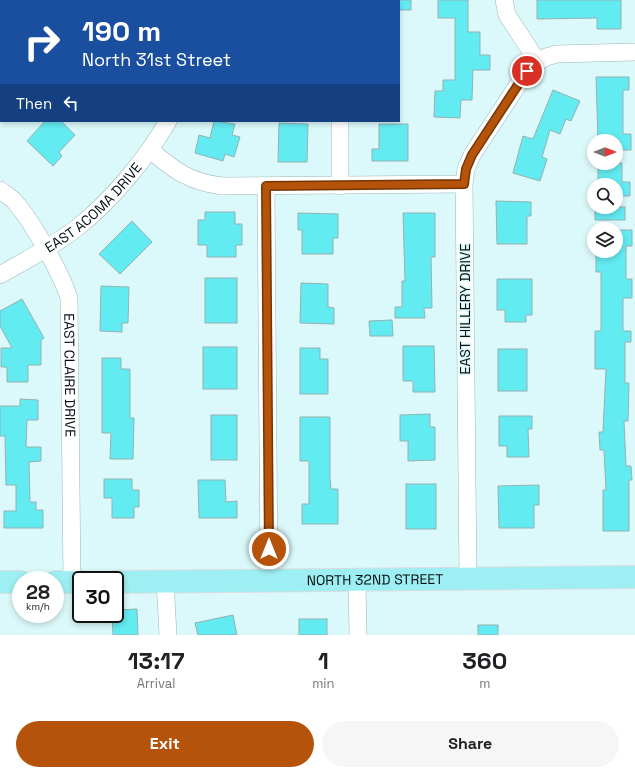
<!DOCTYPE html>
<style>
body{margin:0;font-family:"Space Grotesk",sans-serif;background:#f6f6f6;color:#202124;height:100vh;display:flex;flex-direction:column;font-size:15px;white-space:nowrap}
*{box-sizing:border-box;margin:0}
p{font-size:13px;color:#757577}
.icon{flex:none;width:22px;height:22px;fill:none;stroke:currentColor;stroke-width:2;stroke-linecap:round;stroke-linejoin:round}
.map{position:relative;height:635px;overflow:hidden}
.sheet{display:flex;flex-direction:column;background:#fff;flex:1}
.sheet>*{flex:none}
.hud{position:absolute;left:0px;top:0px;width:400px;height:122px;box-shadow:0 2px 6px #0003;background:#1a4fa0;color:#fff;overflow:hidden}
.needle{width:26px;rotate:90deg}
.buttons{position:absolute;left:587px;top:134px;display:grid;gap:8px}
.buttons a{display:grid;place-items:center;width:36px;height:36px;border-radius:50%;background:#fff;box-shadow:0 2px 6px #0003;font-size:20px}
.speed{position:absolute;left:12px;top:571px;display:flex;gap:8px;font-size:20px;font-weight:700;text-align:center}
.speed>*{display:grid;place-content:center;width:52px;height:52px;border-radius:50%;background:#fff;box-shadow:0 2px 6px #0003;line-height:1}
.speed small{font-size:10px;font-weight:400}
.speed .limit{border:2px solid #111;border-radius:6px;background:#fff;color:#111}
.pin{position:absolute;display:grid;place-items:center;width:34px;height:34px;color:#fff;margin:-17px;border:2px solid #fff;border-radius:50%;box-shadow:0 1px 4px #0007}
.me{position:absolute;width:44px;margin:-22px;rotate:0deg;stroke-linejoin:round;filter:drop-shadow(0 0 3px #0008)}
.turn{display:flex;align-items:center;gap:14px;height:84px;padding:0 16px;font-size:18px}
.turn .icon{width:52px;height:52px;stroke-width:2.5}
.turn b{display:block;font-size:28px;line-height:34px}
.then{display:flex;align-items:center;height:38px;padding:0 16px;background:#0003;gap:8px;font-size:15px}
.eta{display:flex;justify-content:space-evenly;align-items:center;height:68px;text-align:center}
.eta b{font-size:24px;font-weight:800;line-height:28px}
.action{display:flex;gap:8px;margin-top:auto;padding:8px 16px}
.action a{flex:1;height:46px;border-radius:24px;background:#b45309;color:#fff;font-size:16px;font-weight:800;line-height:46px;text-align:center}
.action a+a{background:#f6f6f6;color:#202124}
.map>svg:first-child{display:block}
</style>
<div class="map">
<svg width="635" height="635" viewBox="0 0 635 635">
<rect width="100%" height="100%" fill="#dbf9fa"/>
<g fill="#63ebf2" stroke="#95b1b2">
<rect x="399" y="0" width="12" height="10"/>
<path d="M438 0H468V32H480V55H490V70H473L472 100H461L460 118 434 117 435 91H443V80H455V18H438Z"/>
<path d="M537 0H621V29H597V18L537 19Z"/>
<path d="M596 77H629V90H623V134H631V150H616V141H598Z"/>
<path d="M553 90 580 101 571 121 566 119 560 134 550 130 542 157 547 159 540 181 513 173 523 136 533 139Z"/>
<path d="M45 121H61L75 135 59 152 62 156 53 166 27 141Z"/>
<path d="M214 121 235 124 232 135 240 137 234 157 225 154 223 161 195 153 199 135 210 138Z"/>
<path d="M279 123 308 124 307 162H278Z"/>
<path d="M379 124H408V161H372V149H379Z"/>
<path d="M598 163H622V182H630V196H616V185H598Z"/>
<path d="M496 201 531 202V216H527V244H497Z"/>
<rect x="595" y="207" width="30" height="13"/>
<path d="M205 212H235V224H242V245H236V257H207V245H198V220H205Z"/>
<path d="M298 213 338 214V238H333V254H302V230H298Z"/>
<path d="M403 213H435V257H431L432 308H424L425 318H395V307H402V281H405Z"/>
<path d="M132 221 152 242 120 274 99 254Z"/>
<path d="M616 230H632V246H626V279H632V298H623V331H631V342H625V383H629L628 421H624L626 466H631L632 480H629V531H603V490H606L604 450H600L599 432H603L606 369H595V331H601V272H596V251H616Z"/>
<rect x="205" y="278" width="32" height="45"/>
<path d="M497 279H532V315H526V322H505V310H497Z"/>
<path d="M301 283 328 284V307L334 308V324L300 323Z"/>
<path d="M101 286 129 287 128 323H122V332L100 331Z"/>
<path d="M22 299 44 338 41 340V365H28V382H7V367H1V348H12L0 326V311Z"/>
<path d="M392 320 393 336H370L369 321Z"/>
<path d="M403 346H434L435 392H413V381H403Z"/>
<rect x="203" y="347" width="34" height="42"/>
<path d="M300 348H320V359H328V394H300Z"/>
<rect x="498" y="349" width="29" height="42"/>
<path d="M102 358H121V369H130V418H134L133 459H110L111 433H102Z"/>
<path d="M20 399 38 400V420H27L26 447H41V461L29 462 30 502H36V510H43V528H4V511H16V485H6L5 436H0V406H20Z"/>
<path d="M430 414V427H435V460L408 461V441H400V415Z"/>
<rect x="211" y="415" width="26" height="45"/>
<path d="M499 416H532V429H528L529 457H507V446H499Z"/>
<path d="M300 417H330V478L331 489H338V524H302V504H309V461H300Z"/>
<path d="M104 479H132V490H139V507H134V518H112V498H104Z"/>
<path d="M198 480H225L226 502 237 501V518H199Z"/>
<rect x="406" y="484" width="30" height="45"/>
<path d="M539 485V505H534V528H499L498 486Z"/>
<path d="M137 609 138 635H113L112 614H115V610Z"/>
<path d="M233 615 237 635H198L195 623Z"/>
<rect x="299" y="619" width="28" height="16"/>
<rect x="478" y="625" width="20" height="10"/>
</g>
<g fill="none" stroke-linecap="round" stroke-linejoin="round">
<defs>
<g id="minor">
<path d="M175 0 176 1"/>
<path d="M339 0V1"/>
<path d="M504 0 507 15 538 62"/>
<path d="M340 121V186"/>
<path d="M150 150C175 171 190 182 222 186L464 184"/>
<path d="M266 186 269 580"/>
<path id="s1" d="M0 190C5 194 11 197 15 202 32 221 61 273 69 298L72 582"/>
<path id="s2" d="M0 275C26 260 54 246 78 227 111 201 147 158 168 121"/>
<path d="M468 578 464 184 466 169 472 155 527 71 533 65 546 57 557 54 635 52"/>
<path d="M357 580 358 635"/>
<path d="M165 581 168 635"/>
</g>
<g id="major">
<path d="M0 582H21"/>
<path d="M55 582H81"/>
<path id="s3" d="M115 582 635 577"/>
</g>
</defs>
<use href="#minor" stroke="#9bb7b9" stroke-width="18"/>
<use href="#major" stroke="#dcdddd" stroke-width="24"/>
<use href="#minor" stroke="#fff" stroke-width="17"/>
<use href="#major" stroke="#9eeff3" stroke-width="22"/>
</g>
<g fill="none" stroke-linecap="round" stroke-linejoin="round">
<defs>
<path id="route" d="M269 549 266 186 464 184 466 169 472 155 527 71"/>
</defs>
<use href="#route" stroke="#753606" stroke-width="10"/>
<use href="#route" stroke="#b45309" stroke-width="7"/>
</g>
<g text-anchor="middle" dominant-baseline="central" stroke-width="3" stroke-linejoin="round" paint-order="stroke">
<g font-size="14" fill="#040d0e" stroke="#dbf9fa">
<text stroke="none"><textPath href="#s2" startOffset="116">EAST ACOMA DRIVE</textPath></text>
<text transform="translate(465 309) rotate(-90)">EAST HILLERY DRIVE</text>
<text stroke="none"><textPath href="#s1" startOffset="207">EAST CLAIRE DRIVE</textPath></text>
<text stroke="none"><textPath href="#s3" startOffset="260">NORTH 32ND STREET</textPath></text>
</g>
</g>
</svg>
<div class="buttons">
<a><svg class="needle" viewBox="-14 -14 28 28"><path d="M0-13l5 13h-10z" fill="#e53935"/><path d="M0 13l5-13h-10z" fill="#757577"/></svg></a>
<a><svg class="icon" aria-label="search" viewBox="0 0 24 24"><circle cx="10" cy="10" r="6"/><path d="M15 15l6 6"/></svg></a>
<a><svg class="icon" aria-label="layers" viewBox="0 0 24 24"><path d="M12 4l9 5-9 5-9-5zM3 14l9 5 9-5"/></svg></a>
</div>
<div class="speed"><div>28<small>km/h</small></div><div class="limit">30</div></div>
<div class="pin" style="left:527px;top:71px;background:#d93025"><svg class="icon" aria-label="arrive" viewBox="0 0 24 24"><path d="M6 21V4h12l-3 4 3 4H6"/></svg></div>
<svg class="me" style="left:269px;top:549px" viewBox="-20 -20 40 40"><circle r="17" fill="#b45309" stroke="#fff" stroke-width="3"/><path d="M0-11L8 9 0 5-8 9z" fill="#fff"/></svg>
<div class="hud">
<div class="turn"><svg class="icon" aria-label="right" viewBox="0 0 24 24"><path d="M7 20v-9h11M14 6l5 5-5 5"/></svg><div><b>190 m</b>North 31st Street</div></div>
<div class="then">Then<svg class="icon" aria-label="left" viewBox="0 0 24 24"><path d="M17 20v-9H6M10 6l-5 5 5 5"/></svg></div>
</div>
</div>
<section class="sheet">
<div class="eta">
<div><b>13:17</b><p>Arrival</p></div>
<div><b>1</b><p>min</p></div>
<div><b>360</b><p>m</p></div>
</div>
<div class="action"><a>Exit</a><a>Share</a></div>
</section>
